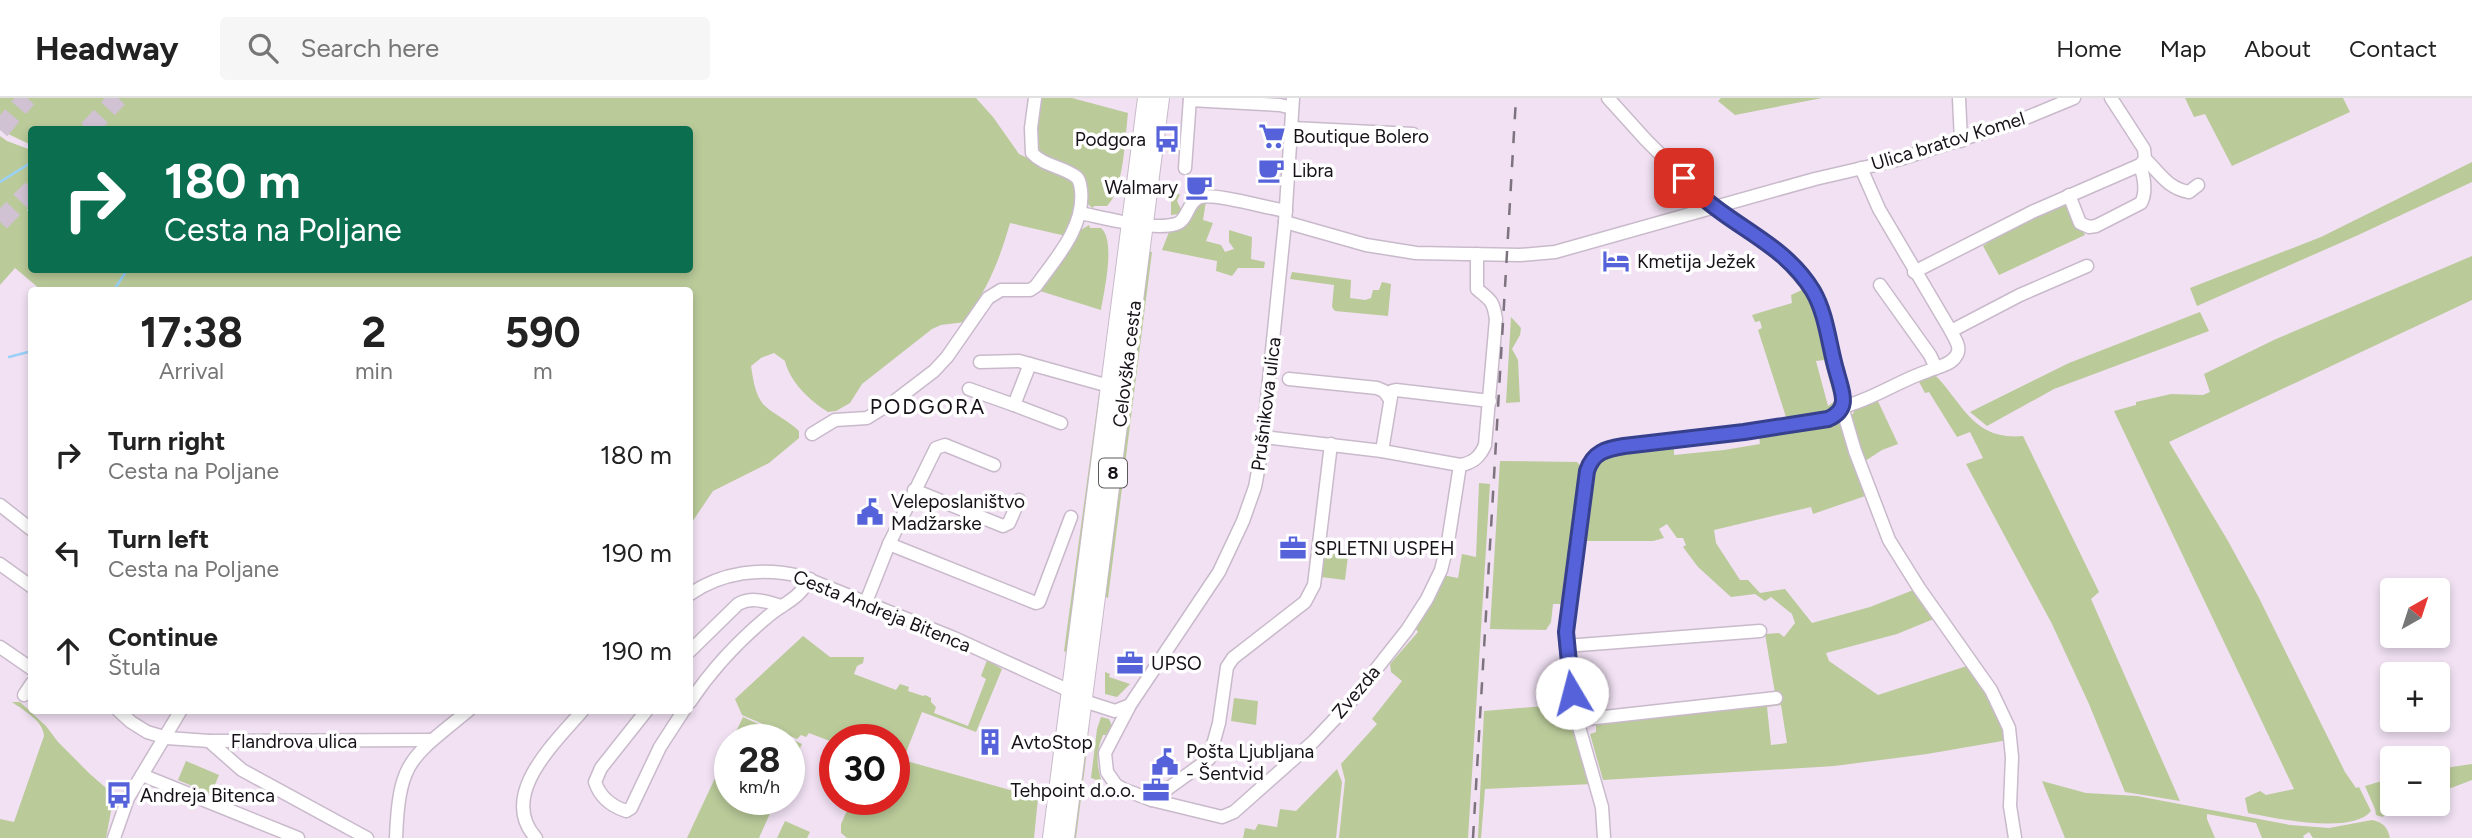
<!DOCTYPE html>
<meta charset="utf-8">
<style>
body{margin:0;font-family:Figtree,sans-serif;background:#f6f6f6;color:#222;height:100vh;display:flex;flex-direction:column;font-size:26px;white-space:nowrap}
*{box-sizing:border-box;margin:0}
p{font-size:23px;color:#767676}
.icon{flex:none;width:38px;height:38px;fill:none;stroke:currentColor;stroke-width:2;stroke-linecap:round;stroke-linejoin:round}
.map{position:relative;flex:1;overflow:hidden}
.side{position:absolute;left:28px;top:189px;width:665px;height:427px;display:flex;flex-direction:column;background:#fff;border-radius:7px;box-shadow:0 4px 10px #0003}
.side>*{flex:none}
.top-card{position:absolute;left:28px;top:28px;width:665px;height:147px;border-radius:7px;box-shadow:0 4px 10px #0003;background:#0b6e4f;color:#fff;overflow:hidden}
.needle{width:46px;rotate:39deg}
.tools{position:absolute;left:2380px;top:480px;display:grid;gap:14px}
.tools a{display:grid;place-items:center;width:70px;height:70px;border-radius:7px;background:#fff;box-shadow:0 4px 10px #0003;font-size:35px}
.speed{position:absolute;left:714px;top:626px;display:flex;gap:14px;font-size:35px;font-weight:700;text-align:center}
.speed>*{display:grid;place-content:center;width:91px;height:91px;border-radius:50%;background:#fff;box-shadow:0 4px 10px #0003;line-height:1}
.speed small{font-size:18px;font-weight:400}
.speed .limit{border:10px solid #d22;background:#fff;color:#111}
.pin{position:absolute;display:grid;place-items:center;width:60px;height:60px;color:#fff;margin:-30px;border-radius:14px;box-shadow:0 4px 10px #0006}
.me{position:absolute;width:77px;margin:-38px;rotate:352deg;stroke-linejoin:round;filter:drop-shadow(0 0 5px #0008)}
.turn{display:flex;align-items:center;gap:24px;height:147px;padding:0 21px;font-size:32px}
.turn .icon{width:91px;height:91px;stroke-width:2.5}
.turn b{display:block;font-size:49px;line-height:60px}
.eta{display:flex;justify-content:space-evenly;align-items:center;height:119px;text-align:center}
.eta b{font-size:42px;font-weight:700;line-height:49px}
ul{padding:0;list-style:none}
li{display:flex;align-items:center;gap:21px;height:98px;padding:0 21px}
li div{flex:1}
li b{display:block;font-size:26px}
li em{font-style:normal}
header{display:flex;align-items:center;gap:42px;box-sizing:border-box;height:98px;padding:0 35px;background:#fff;border-bottom:2px solid #e0e0e0}
header strong{font-size:33px}
nav{display:flex;gap:38px;margin-inline-start:auto;font-size:24px}
.search{width:490px;height:63px;background:#f6f6f6;display:flex;align-items:center;gap:18px;box-sizing:border-box;padding:0 24px;border-radius:7px;color:#767676;font-size:26px}
.map>svg:first-child{display:block}
</style>
<header>
<strong>Headway</strong>
<div class="search"><svg class="icon" aria-label="search" viewBox="0 0 24 24"><circle cx="10" cy="10" r="6"/><path d="M15 15l6 6"/></svg>Search here</div>
<nav><a>Home</a><a>Map</a><a>About</a><a>Contact</a></nav>
</header>
<div class="map">
<svg width="2472" height="740" viewBox="0 0 2472 740">
<rect width="100%" height="100%" fill="#f1e1f3"/>
<g fill="#baca99" fill-rule="evenodd">
<path d="M0 0H976L993 19 1019 56 1070 80 1076 91 1073 115 1066 138 1010 125C998 167 988 188 965 224L941 227 932 231 862 286 850 305 836 313 828 314C810 303 790 284 785 263L774 255 761 260 751 268C753 281 755 296 763 306 771 315 788 322 799 333V340L769 365 713 393 690 427V192H41L15 170 0 187V38L7 43 31 52V108L27 112 31 118 32 172H690V32H32L31 47 0 32Z"/>
<path d="M1039 0H1072L1128 15C1125 39 1124 92 1107 108H1094L1093 110C1085 106 1086 99 1086 91L1037 54 1033 36Z"/>
<path d="M1721 0H1822L1735 17 1718 3Z"/>
<path d="M2185 0H2343L2350 14 2232 68 2205 16 2194 19Z"/>
<path d="M2472 64V84L2356 138 2197 208 2190 190 2321 139Z"/>
<path d="M1180 96 1177 103 1182 113 1178 116 1171 117V97Z"/>
<path d="M1206 103 1203 122 1213 125 1206 143 1221 147 1225 154 1234 151 1229 144V132L1252 139 1251 161 1265 164 1264 170H1238L1232 178 1216 173 1217 163 1162 152 1169 134 1181 130 1195 107Z"/>
<path d="M2065 105 2069 108 2085 137 1999 177 1983 148 2019 124Z"/>
<path d="M1089 127 1090 130H1101C1116 143 1104 193 1101 212L1040 193 1076 135Z"/>
<path d="M1147 153 1152 154 1108 500 1106 499 1105 492Z"/>
<path d="M2472 158V202L2169 344 2228 443 2258 498 2345 674 2356 690 2359 689 2371 713C2352 737 2275 720 2248 715L2245 700 2260 693 2266 697 2294 691 2114 313 2136 307V304L2171 296 2203 297 2210 294 2204 276 2276 241Z"/>
<path d="M1292 174 1351 182 1350 200 1365 202 1371 200 1373 192H1379L1382 184 1391 186 1388 218 1335 213 1332 209 1334 187 1290 181Z"/>
<path d="M1806 190C1822 221 1835 270 1837 305 1827 319 1803 320 1787 322L1758 232 1762 230 1760 223 1755 224 1752 217 1792 205 1791 197ZM1824 262 1835 303 1828 308 1816 263Z"/>
<path d="M2200 214 2209 233 2054 291 1987 328 1970 314 2069 265Z"/>
<path d="M1511 219 1521 230 1520 237 1512 251 1518 262 1520 304 1506 305Z"/>
<path d="M1933 275C1963 304 1972 343 2023 338L2099 494 2091 501 2180 703 2125 694 2089 606 2052 526 1966 366 1983 360 1970 334 1957 339 1929 294 1925 295 1917 280Z"/>
<path d="M1099 295 1103 305 1069 556 1064 553Z"/>
<path d="M1876 299 1898 346 1882 352 1862 365 1851 319 1856 310Z"/>
<path d="M1840 324 1843 326 1868 397 1813 416 1811 409 1714 432 1716 445 1740 482H1748L1760 495 1785 491 1812 525 1870 509 1916 491 1936 520 1897 536 1826 555 1829 563 1878 597 1970 567 1992 600 2008 642 1927 656 1834 668 1603 682 1590 636 1596 634V622L1776 601 1765 536 1779 535 1784 539 1795 525 1792 516 1771 499 1765 503 1755 496 1731 499 1698 469 1683 449 1686 447 1683 440H1677L1667 426 1659 431 1664 440 1653 443H1585L1593 382 1599 365 1611 358V355L1674 347V357L1724 352 1760 346 1759 338ZM1781 607 1787 645 1771 647 1767 609Z"/>
<path d="M1500 363 1577 364 1582 369 1575 437 1564 506H1553L1551 524 1546 532 1490 531Z"/>
<path d="M1479 385 1490 386 1468 740H1339L1345 682 1341 666 1377 626 1372 621 1402 583 1391 574 1390 566 1418 534 1414 528 1442 477 1458 480 1462 456 1476 459Z"/>
<path d="M1323 455 1348 458 1345 482 1321 479Z"/>
<path d="M803 538 830 559H864L863 565 857 568 854 576 896 592 900 586 909 589 908 593 923 598 925 597 931 600V604L936 609 934 615 968 628 986 581 981 578 987 562 1002 571 976 634 922 614 903 662 1038 700 1034 740H847L841 735V726L852 702H894V642H835V645L809 635 806 639 801 637 797 641 742 617 735 601Z"/>
<path d="M1105 574 1110 576 1109 579 1130 586 1117 599 1105 596Z"/>
<path d="M1234 600 1258 603 1256 627 1231 623Z"/>
<path d="M12 604H20L46 628 58 644 90 676 114 697 106 740H0V721L14 724 44 638C43 622 24 613 12 604Z"/>
<path d="M1568 606 1592 686 1485 691 1481 740H1478L1484 613Z"/>
<path d="M743 619 802 646 789 673V642H732Z"/>
<path d="M1101 619 1109 621 1112 628 1106 637H1103C1096 652 1096 668 1102 684L1091 680 1097 631Z"/>
<path d="M1084 635 1089 637 1076 740H1070Z"/>
<path d="M730 648V702H776L759 740H687Z"/>
<path d="M186 663 219 677 211 696 178 682Z"/>
<path d="M2472 666V682L2438 695V671Z"/>
<path d="M1337 671 1342 684 1336 740H1243L1245 730 1255 732 1258 726 1277 729 1280 711 1296 713Z"/>
<path d="M2392 680V705H2412L2382 719 2376 717 2375 711 2365 688Z"/>
<path d="M2042 683 2086 695 2137 698 2290 727 2329 730 2372 722C2383 724 2388 730 2390 740H2313L2309 734 2303 738 2304 740H2262L2256 725 2207 716V721L2215 740H2065Z"/>
<path d="M785 723 810 734 807 740H777Z"/>
</g>
<g fill="none" stroke-linecap="round" stroke-linejoin="round">
<g stroke="#99d1f8" stroke-width="2.5">
<path d="M0 84 32 64"/>
<path d="M114 192 127 172"/>
<path d="M9 259 32 253"/>
</g>
<g stroke="#d0c2d2" stroke-width="19" stroke-dasharray="19 10" stroke-linecap="butt">
<path d="M0 32 27 0"/>
<path d="M88 32 118 0"/>
<path d="M0 124 32 91"/>
</g>
<defs>
<g id="minor">
<path d="M1608 0 1646 42 1702 98 1777 152 1813 193 1827 231 1842 293V309L1855 353 1889 442 1919 490 1991 592 2009 630 2012 659 2010 708 2015 740"/>
<path d="M1959 0 1961 43"/>
<path d="M1190 2 1280 7 1292 10"/>
<path d="M1292 30 1413 36"/>
<path d="M2145 61C2160 75 2167 90 2189 94L2198 87"/>
<path d="M1185 70 1190 0"/>
<path d="M2069 97 2080 125 2089 129 2096 128 2141 105C2147 94 2144 79 2140 67"/>
<path d="M1080 115C1105 120 1153 133 1176 126 1188 123 1187 103 1201 99 1215 95 1267 110 1286 113"/>
<path d="M1285 124 1366 147 1416 155 1520 157 1555 154 1815 81 1897 62 2016 24 2074 0"/>
<path d="M1914 174 2032 114 2140 67 2145 61 2144 51 2111 0"/>
<path d="M1880 187 1930 257 1936 270"/>
<path d="M1951 233 2020 197 2087 168"/>
<path d="M980 264 1019 263 1109 288"/>
<path d="M1030 266 1014 307 1061 325"/>
<path d="M1289 281 1377 290 1384 293 1389 300"/>
<path d="M969 291 1014 307"/>
<path d="M1842 309C1872 302 1898 283 1928 273 1937 269 1951 267 1956 258 1962 250 1955 241 1951 233L1879 111 1861 70"/>
<path d="M812 336 835 322 867 320 896 302 934 273 947 259 988 200 1001 192H1030L1036 188C1056 160 1085 129 1081 92 1080 86 1080 81 1075 78 1061 68 1044 68 1032 55L1031 30 1035 0"/>
<path d="M1264 339 1382 353 1460 367C1473 365 1480 359 1485 347L1496 221C1493 202 1491 203 1477 191V156"/>
<path d="M1382 353 1392 293 1396 292 1490 303"/>
<path d="M914 392 1003 428 1009 425 1019 402"/>
<path d="M0 407 32 432"/>
<path d="M889 446 1036 505 1039 504 1071 419"/>
<path d="M0 466 32 489"/>
<path d="M690 496C722 474 761 469 800 478L954 540 1070 593 1084 603 1115 613 1130 607 1219 474 1243 423 1255 389 1262 351 1285 124 1293 0"/>
<path d="M866 504 889 446 936 350 945 347 994 367"/>
<path d="M1566 548 1760 533"/>
<path d="M0 549 32 571"/>
<path d="M690 553 738 506C753 498 766 504 782 508"/>
<path d="M24 597 32 585"/>
<path d="M690 604C712 571 735 546 766 520 784 504 796 504 810 481"/>
<path d="M1129 609 1105 655 1107 674 1116 687 1125 692 1152 702 1222 719 1234 714 1314 643 1347 608 1407 532 1427 501 1441 472 1448 444 1460 367"/>
<path d="M118 612 131 624 147 634 167 640 209 643 430 642"/>
<path d="M647 612 601 670 595 684C600 699 611 708 626 713L631 710 660 649 684 612"/>
<path d="M1577 622 1776 600"/>
<path d="M209 643 242 672 367 740"/>
<path d="M142 677 298 740"/>
<path d="M1152 702 1209 661 1219 625 1227 569 1233 560 1305 504 1314 487 1331 346"/>
<path d="M114 740 128 700 181 612"/>
<path d="M396 740C399 661 411 660 469 612"/>
<path d="M536 740C497 697 556 644 583 612"/>
<path d="M1604 740 1602 709 1577 622 1566 548 1568 505 1590 364 1605 352 1784 328 1828 321 1839 315 1842 309"/>
</g>
<g id="major">
<path d="M1051 740 1146 0"/>
<path d="M1066 740 1161 0"/>
</g>
</defs>
<use href="#minor" stroke="#c9bacb" stroke-width="15"/>
<use href="#major" stroke="#c9bacb" stroke-width="18"/>
<use href="#minor" stroke="#fff" stroke-width="12"/>
<use href="#major" stroke="#fff" stroke-width="16"/>
<path stroke="#7d737e" stroke-width="2.5" stroke-dasharray="12 12" stroke-linecap="butt" d="M1473 740 1516 0"/>
</g>
<g fill="none" stroke-linecap="round" stroke-linejoin="round">
<defs>
<path id="route" d="M1572 595 1566 534 1587 373C1593 354 1606 351 1624 348L1744 334 1828 321C1851 311 1842 294 1837 275 1829 249 1827 217 1813 193 1787 150 1743 133 1707 103 1699 96 1692 88 1684 80"/>
</defs>
<use href="#route" stroke="#37408d" stroke-width="18"/>
<use href="#route" stroke="#5562d9" stroke-width="12"/>
</g>
<defs>
<symbol id="supermarket-bare" viewBox="-9 -9 18 18"><path d="M-6-5.5h2.5l.6 2H6L4.5 2H-2.5L-4.4-4H-6ZM-1.5 3.2a1.3 1.3 0 1 0 .1 0ZM3 3.2a1.3 1.3 0 1 0 .1 0Z" fill="#5562d9" stroke="#fff" stroke-width="2.5" paint-order="stroke"/></symbol>
<symbol id="bus-bare" viewBox="-9 -9 18 18"><path d="M-5-6H5V4H4V6H2V4H-2V6H-4V4H-5ZM-3.5-4V0h7V-4ZM-3.5 1.2v1.5H-2V1.2ZM2 1.2v1.5H3.5V1.2Z" fill="#5562d9" stroke="#fff" stroke-width="2.5" paint-order="stroke"/></symbol>
<symbol id="cafe-bare" viewBox="-9 -9 18 18"><path d="M-5.5-4.5H6V0H3Q3 3.5 0 3.5H-2.5Q-5.5 3.5-5.5 0ZM3-3.2v2h1.7v-2ZM-6 4.5H4V6H-6Z" fill="#5562d9" stroke="#fff" stroke-width="2.5" paint-order="stroke"/></symbol>
<symbol id="hotel-bare" viewBox="-9 -9 18 18"><path d="M-6-4.5h1.5V1H6V5H4.5V3h-9V5H-6ZM-4 0a1.8 1.8 0 1 1 3.6 0ZM.5 0V-2.5h3Q6-2.5 6 0Z" fill="#5562d9" stroke="#fff" stroke-width="2.5" paint-order="stroke"/></symbol>
<symbol id="civic-bare" viewBox="-9 -9 18 18"><path d="M-.6-6.5H3V-4.5H.6V-3L4-1V1h2V6H-6V1h2V-1L-.6-3ZM-1.2 2.5V6h2.4V2.5Z" fill="#5562d9" stroke="#fff" stroke-width="2.5" paint-order="stroke"/></symbol>
<symbol id="office-bare" viewBox="-9 -9 18 18"><path d="M-6-3h4V-5.5h4V-3h4V5H-6ZM-1-4.5V-3h2v-1.5ZM-6 0V1H6V0Z" fill="#5562d9" stroke="#fff" stroke-width="2.5" paint-order="stroke"/></symbol>
<symbol id="building-bare" viewBox="-9 -9 18 18"><path d="M-4-6H4V6H1V3H-1V6H-4ZM-2.5-4.3h1.7v1.8h-1.7ZM.8-4.3h1.7v1.8H.8ZM-2.5-1h1.7V.8h-1.7ZM.8-1h1.7V.8H.8Z" fill="#5562d9" stroke="#fff" stroke-width="2.5" paint-order="stroke"/></symbol>
</defs>
<g fill-rule="evenodd">
<use href="#supermarket-bare" x="1253" y="19" width="38" height="38"/>
<use href="#bus-bare" x="1148" y="22" width="38" height="38"/>
<use href="#cafe-bare" x="1252" y="53" width="38" height="38"/>
<use href="#cafe-bare" x="1180" y="70" width="38" height="38"/>
<use href="#hotel-bare" x="1597" y="144" width="38" height="38"/>
<use href="#civic-bare" x="851" y="395" width="38" height="38"/>
<use href="#office-bare" x="1274" y="431" width="38" height="38"/>
<use href="#office-bare" x="1111" y="546" width="38" height="38"/>
<use href="#building-bare" x="971" y="625" width="38" height="38"/>
<use href="#civic-bare" x="1146" y="645" width="38" height="38"/>
<use href="#office-bare" x="1137" y="673" width="38" height="38"/>
<use href="#bus-bare" x="100" y="678" width="38" height="38"/>
</g>
<g text-anchor="middle" dominant-baseline="central" stroke-width="7" stroke-linejoin="round" paint-order="stroke">
<rect fill="#fff" stroke="#5d595d" stroke-width="2" x="1099" y="360.5" width="28" height="29" rx="5"/>
<g font-size="18" font-weight="bold" fill="#171218">
<text x="1113" y="375">8</text>
</g>
<g font-size="19" fill="#171218" stroke="#fff" text-anchor="start">
<text x="1293" y="38">Boutique Bolero</text>
<text x="1146" y="41" text-anchor="end">Podgora</text>
<text x="1292" y="72">Libra</text>
<text x="1178" y="89" text-anchor="end">Walmary</text>
<text x="1637" y="163">Kmetija Ježek</text>
<text x="891" y="403">Veleposlaništvo<tspan x="891" dy="22">Madžarske</tspan></text>
<text x="1314" y="450">SPLETNI USPEH</text>
<text x="1151" y="565">UPSO</text>
<text x="1011" y="644">AvtoStop</text>
<text x="1186" y="653">Pošta Ljubljana<tspan x="1186" dy="22">- Šentvid</tspan></text>
<text x="1135" y="692" text-anchor="end">Tehpoint d.o.o.</text>
<text x="140" y="697">Andreja Bitenca</text>
</g>
<g font-size="19" fill="#171218" stroke="#fff">
<text transform="translate(1948 43) rotate(-17)">Ulica bratov Komel</text>
<text transform="translate(1127 266) rotate(-83)">Celovška cesta</text>
<text transform="translate(1266 306) rotate(-83)">Prušnikova ulica</text>
<text transform="translate(882 513) rotate(22)">Cesta Andreja Bitenca</text>
<text transform="translate(1356 594) rotate(-50)">Zvezda</text>
<text x="294" y="643">Flandrova ulica</text>
</g>
<g font-size="21" letter-spacing="2" fill="#171218" stroke="#fff">
<text x="928" y="308">PODGORA</text>
</g>
</g>
</svg>
<div class="tools">
<a><svg class="needle" viewBox="-14 -14 28 28"><path d="M0-13l5 13h-10z" fill="#e53935"/><path d="M0 13l5-13h-10z" fill="#767676"/></svg></a>
<a>+</a>
<a>−</a>
</div>
<div class="speed"><div>28<small>km/h</small></div><div class="limit">30</div></div>
<div class="pin" style="left:1684px;top:80px;background:#d93025"><svg class="icon" aria-label="arrive" viewBox="0 0 24 24"><path d="M6 21V4h12l-3 4 3 4H6"/></svg></div>
<svg class="me" style="left:1572px;top:595px" viewBox="-20 -20 40 40"><circle r="19" fill="#fff"/><path d="M0-13L10 11 0 6-10 11z" fill="#5562d9"/></svg>
<div class="top-card">
<div class="turn"><svg class="icon" aria-label="right" viewBox="0 0 24 24"><path d="M7 20v-9h11M14 6l5 5-5 5"/></svg><div><b>180 m</b>Cesta na Poljane</div></div>
</div>
<section class="side">
<div class="eta">
<div><b>17:38</b><p>Arrival</p></div>
<div><b>2</b><p>min</p></div>
<div><b>590</b><p>m</p></div>
</div>
<ul>
<li><svg class="icon" aria-label="right" viewBox="0 0 24 24"><path d="M7 20v-9h11M14 6l5 5-5 5"/></svg><div><b>Turn right</b><p>Cesta na Poljane</p></div><em>180 m</em></li>
<li><svg class="icon" aria-label="left" viewBox="0 0 24 24"><path d="M17 20v-9H6M10 6l-5 5 5 5"/></svg><div><b>Turn left</b><p>Cesta na Poljane</p></div><em>190 m</em></li>
<li><svg class="icon" aria-label="ahead" viewBox="0 0 24 24"><path d="M12 20V5M6 11l6-6 6 6"/></svg><div><b>Continue</b><p>Štula</p></div><em>190 m</em></li>
</ul>
</section>
</div>
